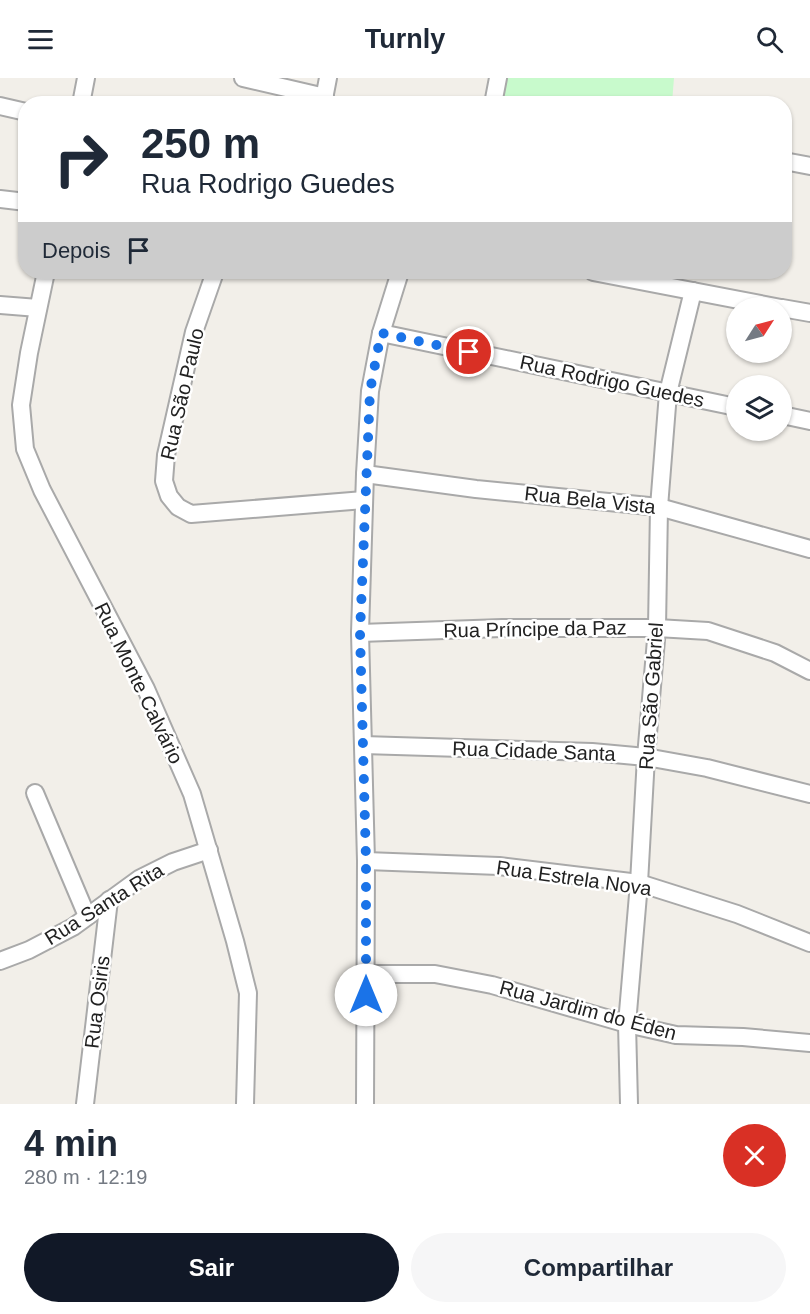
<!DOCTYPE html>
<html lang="pt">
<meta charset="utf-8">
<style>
body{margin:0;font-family:Helvetica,sans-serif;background:#f6f6f7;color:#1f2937;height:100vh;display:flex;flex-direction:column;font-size:22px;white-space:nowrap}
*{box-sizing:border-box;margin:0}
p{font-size:20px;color:#747a83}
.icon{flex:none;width:33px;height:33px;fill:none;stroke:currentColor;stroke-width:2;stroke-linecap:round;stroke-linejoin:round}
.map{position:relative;height:1026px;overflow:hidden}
.sheet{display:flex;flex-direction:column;background:#fff;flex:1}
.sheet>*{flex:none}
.hud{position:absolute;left:18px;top:18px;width:774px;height:183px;border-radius:24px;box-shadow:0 2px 4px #0004;background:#fff;color:#1f2937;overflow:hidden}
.needle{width:39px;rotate:54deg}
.tools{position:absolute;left:726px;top:219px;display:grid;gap:12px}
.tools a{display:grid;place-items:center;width:66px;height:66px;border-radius:50%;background:#fff;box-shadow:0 2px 4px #0004;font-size:30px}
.pin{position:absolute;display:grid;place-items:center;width:51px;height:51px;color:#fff;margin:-26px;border:3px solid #fff;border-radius:50%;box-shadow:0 2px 6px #0007}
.me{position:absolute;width:66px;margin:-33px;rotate:0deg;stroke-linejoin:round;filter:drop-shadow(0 0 4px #0008)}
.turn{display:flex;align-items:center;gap:21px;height:126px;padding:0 24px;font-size:27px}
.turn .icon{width:78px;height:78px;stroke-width:2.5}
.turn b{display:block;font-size:42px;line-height:51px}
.then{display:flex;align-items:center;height:57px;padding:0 24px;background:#0003;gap:12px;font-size:22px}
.round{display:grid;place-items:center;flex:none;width:63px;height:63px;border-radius:32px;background:#f6f6f7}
.headline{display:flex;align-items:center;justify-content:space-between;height:102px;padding:0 24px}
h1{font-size:36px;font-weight:700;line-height:45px}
.button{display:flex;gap:12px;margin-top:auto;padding:12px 24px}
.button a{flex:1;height:69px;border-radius:36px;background:#111827;color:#fff;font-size:24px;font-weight:700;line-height:69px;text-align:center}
.button a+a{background:#f6f6f7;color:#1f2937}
header{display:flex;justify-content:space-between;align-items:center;height:78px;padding:0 24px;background:#fff;font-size:27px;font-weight:700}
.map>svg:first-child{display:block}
</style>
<header><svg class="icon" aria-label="menu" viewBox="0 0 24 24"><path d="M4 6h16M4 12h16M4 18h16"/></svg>Turnly<svg class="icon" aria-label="search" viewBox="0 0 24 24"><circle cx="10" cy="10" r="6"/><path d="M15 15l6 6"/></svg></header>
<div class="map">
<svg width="810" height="1026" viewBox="0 0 810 1026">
<rect width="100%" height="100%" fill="#f2efe9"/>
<path fill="#c8facc" d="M507 0H674L672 25 544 26 504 18Z"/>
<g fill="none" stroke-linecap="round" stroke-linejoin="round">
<defs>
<g id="minor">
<path d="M243 0 325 19"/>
<path d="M81 26 86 0"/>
<path d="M323 26 328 0"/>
<path d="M493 26 498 0"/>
<path d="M0 28 26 34"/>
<path d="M784 83 810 88"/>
<path d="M0 121 26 124"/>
<path d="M46 194 29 275 21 327 25 371 42 412 146 611 192 716 235 863 248 915 245 1026"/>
<path d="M215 194 194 254 166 377 164 403 169 418 178 429 191 436 364 422"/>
<path d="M593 194 781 230"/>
<path d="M0 227 38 230"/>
<path d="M782 230 810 235"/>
<path d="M381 255 736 329"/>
<path d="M782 337 810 343"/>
<path d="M365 396 476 411 659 429 810 471"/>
<path d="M360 555 502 550H657L708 553 775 575 810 593"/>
<path d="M363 667 592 674 646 679 707 690 810 716"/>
<path d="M35 715 87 838"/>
<path d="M366 783 499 788 639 805 737 836 810 865"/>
<path d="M0 883 29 872 73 849 139 801 173 784 209 772"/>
<path d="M366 896H435L492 907 627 946 676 957 743 959 810 965"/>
<path d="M85 1026 109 822"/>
<path d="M365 1026 366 783 360 555 365 396 370 313 381 255 400 194"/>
<path d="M629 1026 627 946 639 805 646 679 657 550 659 429 668 315 693 213"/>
</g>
</defs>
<use href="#minor" stroke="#a9a9a9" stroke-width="20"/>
<use href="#minor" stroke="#fff" stroke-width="16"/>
</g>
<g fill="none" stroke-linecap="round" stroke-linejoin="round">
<path stroke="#1a73e8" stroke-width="10" stroke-dasharray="0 18" d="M366 917V783L360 555 370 313 381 255 469 274"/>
</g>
<g text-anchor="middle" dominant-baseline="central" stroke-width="5" stroke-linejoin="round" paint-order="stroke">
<g font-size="20" fill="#222" stroke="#fff">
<text transform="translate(612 303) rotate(12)">Rua Rodrigo Guedes</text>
<text transform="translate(182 316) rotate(-77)">Rua São Paulo</text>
<text transform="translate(590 422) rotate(6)">Rua Bela Vista</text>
<text transform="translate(535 551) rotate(-1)">Rua Príncipe da Paz</text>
<text transform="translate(139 605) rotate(64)">Rua Monte Calvário</text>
<text transform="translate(651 618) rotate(-86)">Rua São Gabriel</text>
<text transform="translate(534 673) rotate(2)">Rua Cidade Santa</text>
<text transform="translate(574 800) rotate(8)">Rua Estrela Nova</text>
<text transform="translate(104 826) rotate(-32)">Rua Santa Rita</text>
<text transform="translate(97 924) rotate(-83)">Rua Osiris</text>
<text transform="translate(588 932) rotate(15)">Rua Jardim do Éden</text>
</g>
</g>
</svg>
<div class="tools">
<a><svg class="needle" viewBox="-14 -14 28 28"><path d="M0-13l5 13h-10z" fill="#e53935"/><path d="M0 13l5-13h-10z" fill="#747a83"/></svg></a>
<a><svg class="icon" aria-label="layers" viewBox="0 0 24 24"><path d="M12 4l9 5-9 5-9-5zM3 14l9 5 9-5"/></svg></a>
</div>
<div class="pin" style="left:469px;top:274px;background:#d93025"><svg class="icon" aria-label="arrive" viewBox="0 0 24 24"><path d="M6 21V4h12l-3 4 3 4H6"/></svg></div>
<svg class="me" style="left:366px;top:917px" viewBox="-20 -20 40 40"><circle r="19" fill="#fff"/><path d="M0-13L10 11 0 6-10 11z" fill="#1a73e8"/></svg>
<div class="hud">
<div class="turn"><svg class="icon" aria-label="right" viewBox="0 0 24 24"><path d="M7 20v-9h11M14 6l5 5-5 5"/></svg><div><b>250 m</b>Rua Rodrigo Guedes</div></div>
<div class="then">Depois<svg class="icon" aria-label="arrive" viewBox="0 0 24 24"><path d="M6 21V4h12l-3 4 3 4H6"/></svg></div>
</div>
</div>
<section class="sheet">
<div class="headline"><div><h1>4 min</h1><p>280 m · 12:19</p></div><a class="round" style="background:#d93025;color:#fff"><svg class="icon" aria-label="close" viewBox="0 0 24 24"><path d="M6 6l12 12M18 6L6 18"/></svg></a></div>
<div class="button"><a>Sair</a><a>Compartilhar</a></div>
</section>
